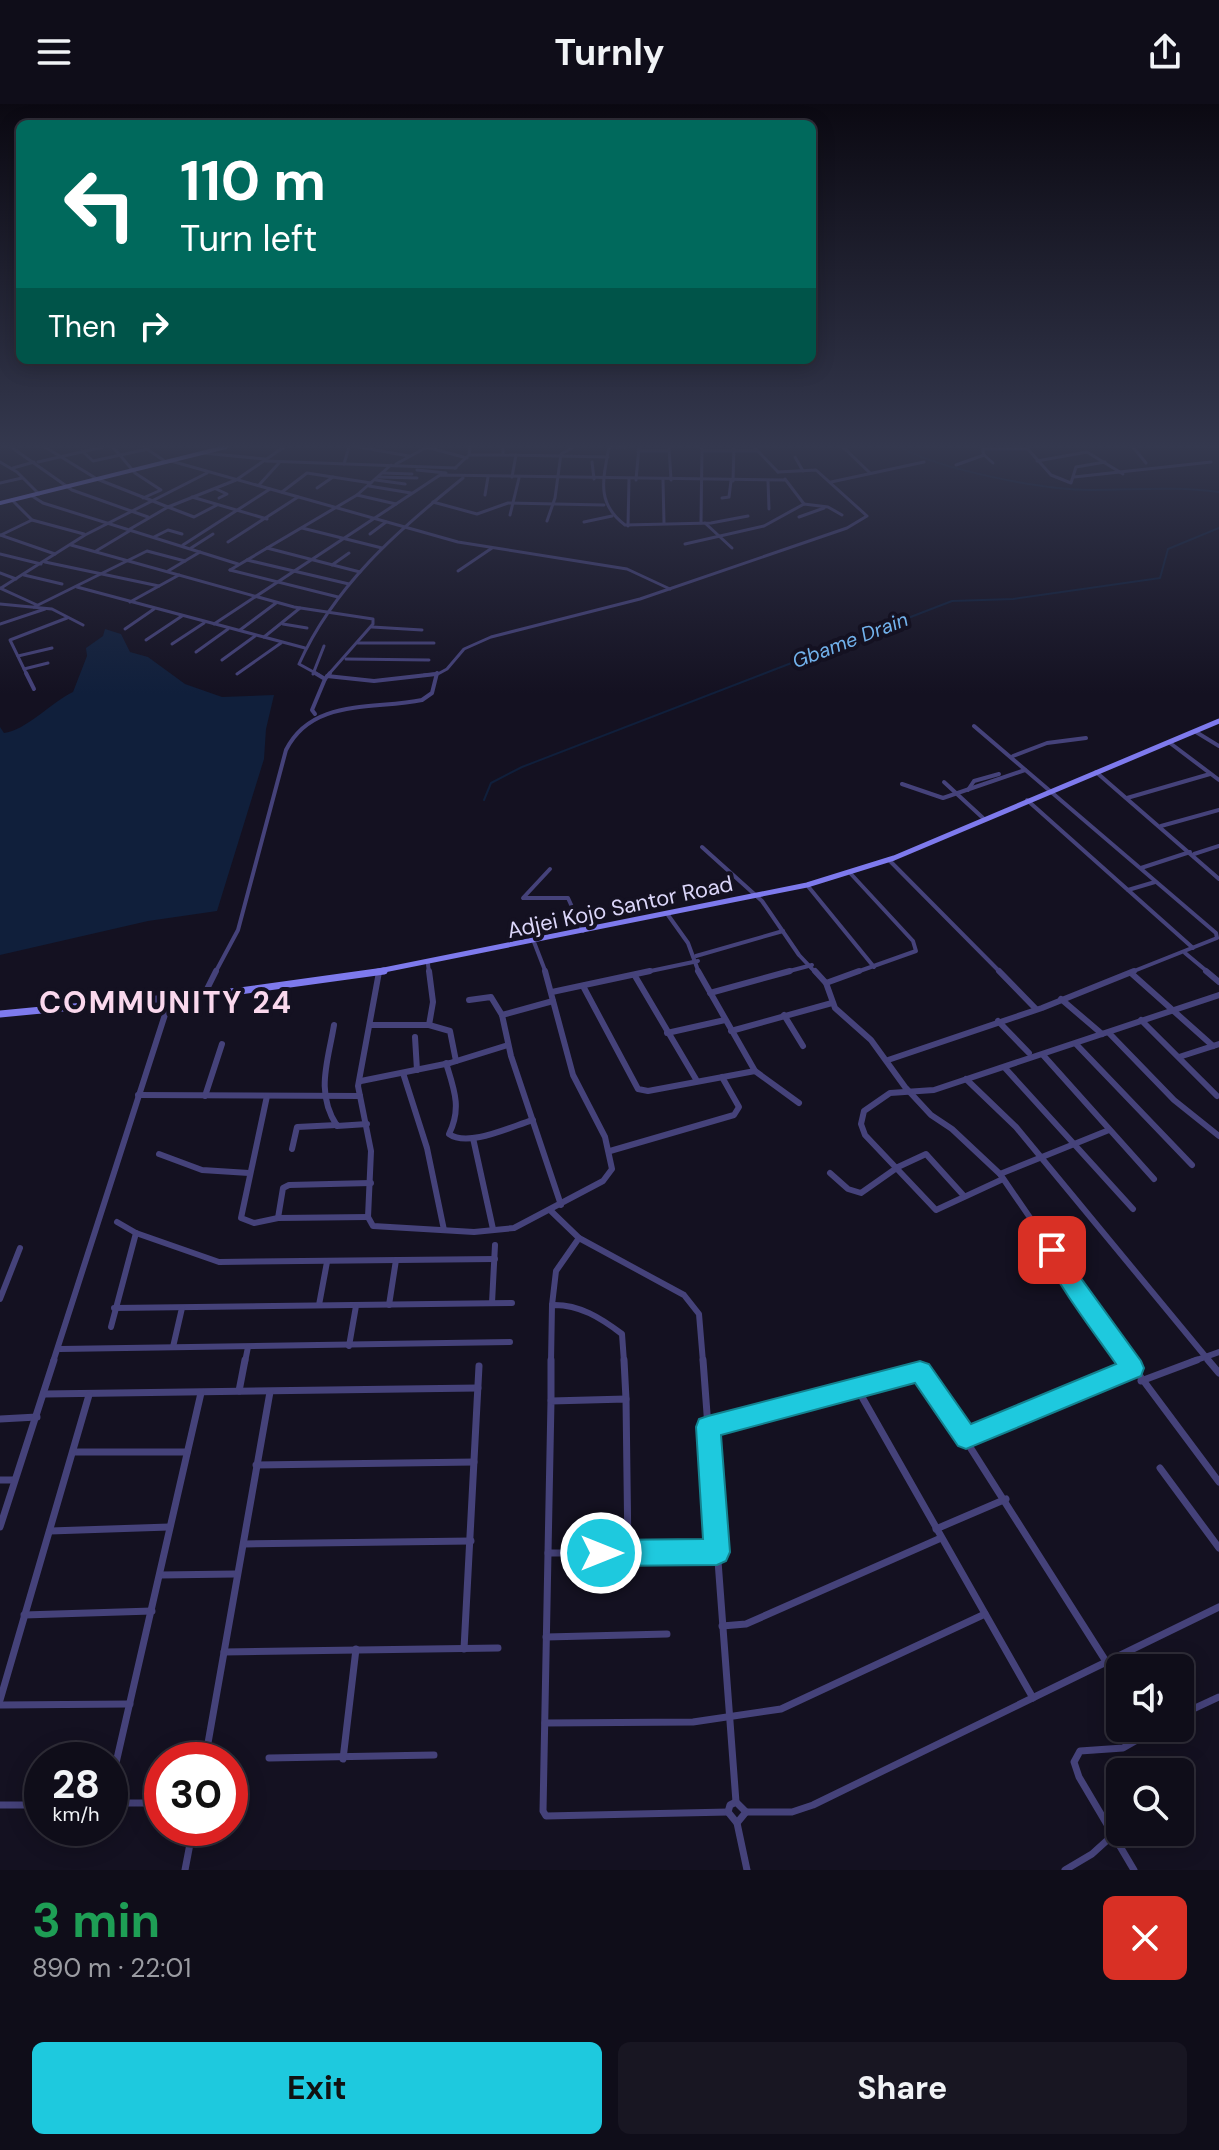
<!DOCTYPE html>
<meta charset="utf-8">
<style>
body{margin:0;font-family:"DM Sans",sans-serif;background:#181622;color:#f1f3f6;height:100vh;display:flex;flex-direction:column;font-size:30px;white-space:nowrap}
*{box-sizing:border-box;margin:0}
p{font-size:26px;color:#9b9ca2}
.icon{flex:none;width:44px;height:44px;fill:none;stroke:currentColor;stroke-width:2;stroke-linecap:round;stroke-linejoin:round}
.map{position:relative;height:1766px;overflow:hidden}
.sheet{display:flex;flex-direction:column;background:#0f0d19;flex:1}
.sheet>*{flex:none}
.banner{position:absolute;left:16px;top:16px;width:800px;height:244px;border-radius:12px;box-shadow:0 4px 20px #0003,0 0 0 2px #2f2d38;background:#00695c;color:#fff;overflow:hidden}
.controls{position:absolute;left:1106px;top:1550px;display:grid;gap:16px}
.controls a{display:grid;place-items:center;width:88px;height:88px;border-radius:12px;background:#0f0d19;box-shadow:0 4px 20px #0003,0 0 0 2px #2f2d38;font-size:40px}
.speed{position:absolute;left:24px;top:1638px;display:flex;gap:16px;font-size:40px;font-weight:700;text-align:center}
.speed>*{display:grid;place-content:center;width:104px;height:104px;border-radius:50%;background:#0f0d19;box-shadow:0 4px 20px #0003,0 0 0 2px #2f2d38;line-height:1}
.speed small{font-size:20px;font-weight:400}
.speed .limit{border:12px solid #d22;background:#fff;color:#111}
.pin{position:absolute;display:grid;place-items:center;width:68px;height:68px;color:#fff;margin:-34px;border-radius:16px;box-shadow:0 4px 12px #0006}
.me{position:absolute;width:88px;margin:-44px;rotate:90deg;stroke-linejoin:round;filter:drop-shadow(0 0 6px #0008)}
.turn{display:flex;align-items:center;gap:28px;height:168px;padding:0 32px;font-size:36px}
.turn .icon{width:104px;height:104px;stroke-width:2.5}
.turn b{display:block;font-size:56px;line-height:68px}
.then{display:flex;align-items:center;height:76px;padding:0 32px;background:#0003;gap:16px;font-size:30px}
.round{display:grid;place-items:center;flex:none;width:84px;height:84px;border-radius:12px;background:#181622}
.headline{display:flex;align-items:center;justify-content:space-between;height:136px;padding:0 32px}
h1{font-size:48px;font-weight:700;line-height:60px;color:#1e9e55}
.action{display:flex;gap:16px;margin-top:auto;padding:16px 32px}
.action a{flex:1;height:92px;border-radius:12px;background:#1ec9de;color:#111;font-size:32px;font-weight:700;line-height:92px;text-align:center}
.action a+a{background:#181622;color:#f1f3f6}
header{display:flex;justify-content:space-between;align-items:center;height:104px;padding:0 32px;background:#0f0d19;font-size:36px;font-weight:700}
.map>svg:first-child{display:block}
</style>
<header><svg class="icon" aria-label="menu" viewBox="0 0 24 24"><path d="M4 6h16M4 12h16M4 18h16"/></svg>Turnly<svg class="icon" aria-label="share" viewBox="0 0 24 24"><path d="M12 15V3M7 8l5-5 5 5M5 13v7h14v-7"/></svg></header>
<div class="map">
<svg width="1219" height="1766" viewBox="0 0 1219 1766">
<rect width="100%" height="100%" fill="#141121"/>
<path fill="#101f3b" d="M105 525 121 530 130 548 148 553 185 580 222 593 274 591 266 625 264 655 217 807 148 817 0 851V623L4 629C25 627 52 598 73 588L87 552 86 544 103 532Z"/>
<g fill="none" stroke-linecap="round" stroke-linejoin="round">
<g stroke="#101f3b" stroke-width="2">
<path d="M900 343C941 366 1043 386 1091 386 1134 386 1175 382 1219 388"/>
<path d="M484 696 491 679 522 663 952 497 1013 495 1160 474 1168 445 1219 424"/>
</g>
<g stroke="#45427a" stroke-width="3">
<path d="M11 343 72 386 148 413"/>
<path d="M45 343 97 375 168 403 236 376 284 343"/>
<path d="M113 343 135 369 161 386 143 394"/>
<path d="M144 343 166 358"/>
<path d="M359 343 409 352"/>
<path d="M426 343 467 354"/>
<path d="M503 343V351L608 353"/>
<path d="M609 343C603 376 596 399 625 421L711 419 748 412"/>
<path d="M609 343H625"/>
<path d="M669 343 671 376"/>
<path d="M754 343 778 368"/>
<path d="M843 343 870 369"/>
<path d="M1026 343 1051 371 1071 379 1076 363 1105 358"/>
<path d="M1133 343 1146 359"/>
<path d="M983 345H1026"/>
<path d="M82 347 93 357 148 345"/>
<path d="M638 347H669"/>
<path d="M702 347H758"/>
<path d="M203 349 265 355"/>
<path d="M469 351H503"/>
<path d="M984 351 993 359"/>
<path d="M795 353 803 367"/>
<path d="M171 357 458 438 627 465 670 485"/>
<path d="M266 357 456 364"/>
<path d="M1037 357 1087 348 1123 370"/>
<path d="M0 358 17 368 39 390"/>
<path d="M38 358 103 343"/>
<path d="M592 358 594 375"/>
<path d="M344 360 349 343"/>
<path d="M396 360 427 343"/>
<path d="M956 361 984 351 982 343"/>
<path d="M13 364 34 358"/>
<path d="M455 364 469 351 470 343"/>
<path d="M417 366 446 369"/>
<path d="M383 369 412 370"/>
<path d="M379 373 417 374"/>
<path d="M512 373 516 351"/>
<path d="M1074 373 1211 358"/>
<path d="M785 375 804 400"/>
<path d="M376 376 405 380"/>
<path d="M636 376 639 343"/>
<path d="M663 376 664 419"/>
<path d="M733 377 734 343"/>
<path d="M768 377 769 405"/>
<path d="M831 378 924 358"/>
<path d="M0 379 22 374"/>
<path d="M259 381 279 359"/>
<path d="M369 382 411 389"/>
<path d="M317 384 333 373"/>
<path d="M216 385 227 390 219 394"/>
<path d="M282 388 307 369 371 379"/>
<path d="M357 391 396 400"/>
<path d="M485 391 488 373"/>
<path d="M32 392 43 399 238 460"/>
<path d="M192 393 267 415"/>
<path d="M722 394 729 393 731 377"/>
<path d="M12 396 32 416 84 430"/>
<path d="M433 398 477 410 508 399 604 401"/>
<path d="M510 411 519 374"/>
<path d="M799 413 824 404"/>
<path d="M547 417 555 394 561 350 574 343"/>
<path d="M584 418 612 412"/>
<path d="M701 419 702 343"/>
<path d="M705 419 732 444"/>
<path d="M628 422 629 375"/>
<path d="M302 424 382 444"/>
<path d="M130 425 168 403 194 413 217 401"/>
<path d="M370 430 386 418"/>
<path d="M0 431 55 450"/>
<path d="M1 431 32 416"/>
<path d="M154 433 168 426 182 430"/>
<path d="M228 438 298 393"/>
<path d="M685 440 764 422 804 400 828 403 842 411"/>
<path d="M71 441 294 503 373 515V520L328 571"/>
<path d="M183 441 270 385"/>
<path d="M191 444 213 430"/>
<path d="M267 444 360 468"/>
<path d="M96 447 131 426"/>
<path d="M0 450 41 460"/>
<path d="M247 456 349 480"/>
<path d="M45 458 159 482"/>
<path d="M332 461 349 449"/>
<path d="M230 466 357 391 391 361"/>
<path d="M230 466 338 493"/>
<path d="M168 467 200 448"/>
<path d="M458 467 492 444"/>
<path d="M0 469 16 475"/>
<path d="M24 471 62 480"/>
<path d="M77 483 305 544"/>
<path d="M0 484 37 501"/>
<path d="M1 484 85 431 207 369"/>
<path d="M130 498 179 471"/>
<path d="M0 500 52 505 83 521"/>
<path d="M34 503 147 447 185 457"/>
<path d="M0 520 45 505"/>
<path d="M214 520 440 371 785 376"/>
<path d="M283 520 307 524"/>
<path d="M372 523 422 526"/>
<path d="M125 525 154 505"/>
<path d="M240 526 276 499"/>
<path d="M264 533 300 504"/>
<path d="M146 536 182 512"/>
<path d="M358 539H434"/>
<path d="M172 540 204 519"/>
<path d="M196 548 228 525"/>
<path d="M18 552 52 544"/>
<path d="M346 555 429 556"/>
<path d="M222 556 255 532"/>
<path d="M24 565 48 559"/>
<path d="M237 570 281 539"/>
<path d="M313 570 324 542"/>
<path d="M27 571 10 536 67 514"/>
<path d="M319 571 299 560C334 482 397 427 463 374"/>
<path d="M424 571 436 570"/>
<path d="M436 571 447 565 464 545 491 533 640 495 847 424 867 412 816 366 778 368"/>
</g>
<g stroke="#45427a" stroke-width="4">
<path d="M26 569 34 585"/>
<path d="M327 572 374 577 436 570"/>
<path d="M325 575 330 569"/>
<path d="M315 610 312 606 325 575 315 569"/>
<path d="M974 622 1216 829 1217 834 1129 869"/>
<path d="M1196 628 1219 642"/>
<path d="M1170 639 1219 676"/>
<path d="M1013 652 1047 639 1086 634"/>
<path d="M1096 668 1219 775"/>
<path d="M944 678 983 714"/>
<path d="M902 680 943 694 1025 666"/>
<path d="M968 686 974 677 999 670"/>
<path d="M1127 694 1210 670"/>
<path d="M1027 696 1193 844"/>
<path d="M1161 722 1219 706"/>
<path d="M702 743 762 797 799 851 816 869"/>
<path d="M1194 750 1219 742"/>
<path d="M889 756 1001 869"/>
<path d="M1141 764 1190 748"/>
<path d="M550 765 523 794H568L583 827"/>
<path d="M851 770 913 837 916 847 854 869"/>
<path d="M807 781 874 863"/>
<path d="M1128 786 1155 778"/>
<path d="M668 811 688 839 699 869"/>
<path d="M534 838 546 869"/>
<path d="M1185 849 1209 869"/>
<path d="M696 852 783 827"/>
<path d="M428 860 429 869"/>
<path d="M215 869 238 826 286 646C312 594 373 606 422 596L432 589 437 569"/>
<path d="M641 869 698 857"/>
<path d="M782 869 812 861"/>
</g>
<g stroke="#45427a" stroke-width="6">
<path d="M429 867 433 898 429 921 450 927 456 957"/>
<path d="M698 867 755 967 799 999"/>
<path d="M815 867 826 879 835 904 871 936 905 983 931 1011 952 1025 1000 1070 1129 1258"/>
<path d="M999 867 1036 905"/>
<path d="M1206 867 1219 878"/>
<path d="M379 868 358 982 371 1047 368 1113 373 1122 474 1128 514 1124 603 1077 612 1065 605 1033 573 971 545 867"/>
<path d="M1131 869 1213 942"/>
<path d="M635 872 697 977"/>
<path d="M826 879 859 867"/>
<path d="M583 882 638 985 648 987 755 967"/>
<path d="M552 888 650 867"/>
<path d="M710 889 790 867"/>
<path d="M204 891 216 867"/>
<path d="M1061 895 1102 930"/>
<path d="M469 896 491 893 502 911"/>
<path d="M553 897 502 911 511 952 561 1101"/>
<path d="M784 911 803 942"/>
<path d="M1141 916 1217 992"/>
<path d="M998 917 1029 949"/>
<path d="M334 921C328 958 315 988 337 1022L367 1020"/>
<path d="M371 921H429"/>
<path d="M731 927 832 899"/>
<path d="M667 929 725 916"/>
<path d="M1109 929 1174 996 1219 1032"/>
<path d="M415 933 417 966"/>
<path d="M1076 940 1192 1061"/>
<path d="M1043 951 1154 1075"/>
<path d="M1179 953 1219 940"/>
<path d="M888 956 1042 904 1134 867"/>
<path d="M446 959C454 985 462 1004 449 1030 468 1044 512 1022 533 1016"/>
<path d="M1005 964 1133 1105"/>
<path d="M403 969 427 1044 444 1126"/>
<path d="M966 975 1016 1023 1210 1258"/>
<path d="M361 977 450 959 508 941"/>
<path d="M138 991 360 992"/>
<path d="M205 992 222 940"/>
<path d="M267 992 241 1114 254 1119 278 1114 368 1113"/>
<path d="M473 1034 493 1125"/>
<path d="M292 1045 297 1023 337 1021"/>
<path d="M610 1047 734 1011 739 1003 722 973"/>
<path d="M159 1050 202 1066 249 1069"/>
<path d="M830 1069 848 1085 861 1089 898 1063 926 1050 964 1092"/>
<path d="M1000 1070 1109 1026"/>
<path d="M1003 1075 936 1106 865 1031 861 1020 864 1007 890 989 934 986 1219 891"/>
<path d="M551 1107 579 1134 684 1191 699 1210 703 1258"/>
<path d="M278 1114 283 1084 289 1081 371 1079"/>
<path d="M117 1118 136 1129 219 1158 495 1155"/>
<path d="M0 1195 20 1144"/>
<path d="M492 1199 495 1141"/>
<path d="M319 1201 327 1158"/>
<path d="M389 1201 396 1156"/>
<path d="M552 1201 556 1167 579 1134"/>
<path d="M114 1204 512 1199"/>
<path d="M111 1223 136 1129"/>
<path d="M349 1242 356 1202"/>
<path d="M173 1243 182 1204"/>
<path d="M60 1245 510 1238"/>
<path d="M53 1258 171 892"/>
<path d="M245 1258 248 1243"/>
<path d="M551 1258 552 1201C579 1200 601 1214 622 1230L624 1258"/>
<path d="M1191 1258 1219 1248"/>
</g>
<g stroke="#45427a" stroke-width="7">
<path d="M624 1256 626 1295"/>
<path d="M703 1256 736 1698"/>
<path d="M1128 1256 1219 1378"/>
<path d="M1208 1256 1219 1269"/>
<path d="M1141 1277 1197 1256"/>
<path d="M858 1286 923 1269 1107 1559"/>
<path d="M239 1287 245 1256"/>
<path d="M45 1290 478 1284"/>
<path d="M626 1295 628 1449H548L551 1297Z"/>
<path d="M551 1296V1256"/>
<path d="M0 1315 37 1313"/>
<path d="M708 1323 858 1286 1033 1594"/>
<path d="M966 1334 1132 1264"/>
<path d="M73 1348H187"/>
<path d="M256 1361 474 1358"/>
<path d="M1160 1364 1219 1444"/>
<path d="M0 1376H13"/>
<path d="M0 1423 54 1256"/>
<path d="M936 1425 1006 1395"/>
<path d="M50 1427 169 1423"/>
<path d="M244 1440 471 1437"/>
<path d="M548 1449 543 1707 546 1712 728 1708"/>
<path d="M628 1449 717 1448"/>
<path d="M160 1471 235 1470"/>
<path d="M24 1511 152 1507"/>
<path d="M722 1522 746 1520 941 1434"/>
<path d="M546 1533 667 1530"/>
<path d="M464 1545 479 1262"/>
<path d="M224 1548 498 1544"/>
<path d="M0 1596 89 1291"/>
<path d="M0 1601 130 1600"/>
<path d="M1180 1611 1219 1593"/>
<path d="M545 1619 693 1618 781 1605 985 1510"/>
<path d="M269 1654 434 1651"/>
<path d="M343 1655 356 1545"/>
<path d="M205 1656 270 1288"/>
<path d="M110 1685 201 1289"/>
<path d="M736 1698 746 1708 737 1719 728 1708 730 1701Z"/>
<path d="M110 1699H154"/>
<path d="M0 1701H42"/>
<path d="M746 1708H792L813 1701 1219 1503"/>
<path d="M737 1719 747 1766"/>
<path d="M185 1766 193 1724"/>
<path d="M1065 1766 1092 1750 1113 1731"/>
<path d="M1134 1766 1079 1673 1074 1658 1080 1647 1123 1644 1158 1624"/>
</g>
<path stroke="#7e7aed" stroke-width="4" d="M0 399 226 343"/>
<path stroke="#7e7aed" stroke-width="5" d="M369 869 807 781 894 754 1219 617"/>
<path stroke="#7e7aed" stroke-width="7" d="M0 910 240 887 384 867"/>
</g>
<linearGradient id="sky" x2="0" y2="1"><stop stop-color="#0b0912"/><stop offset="0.58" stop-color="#34384e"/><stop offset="1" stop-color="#34384e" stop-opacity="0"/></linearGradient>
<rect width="1219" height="590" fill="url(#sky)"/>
<path fill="#1ec9de" stroke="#148390" stroke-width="2" d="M1052 1137 1060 1140 1075 1166 1141 1257 1144 1264 1141 1272 966 1345 958 1342 915 1279 721 1331 730 1448 726 1457 717 1461 601 1462 592 1458 588 1449 592 1440 601 1436 703 1435 696 1323 699 1315 708 1312 920 1257 929 1260 971 1320 1116 1260C1090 1223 1062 1187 1041 1146L1045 1140Z"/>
<g text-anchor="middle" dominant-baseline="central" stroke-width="8" stroke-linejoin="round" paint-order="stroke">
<g font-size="20" font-style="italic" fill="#72b2ec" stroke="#141121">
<text transform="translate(850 536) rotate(-21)">Gbame Drain</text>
</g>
<g font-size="22" fill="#dbd6f9" stroke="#141121">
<text transform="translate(620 803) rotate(-12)">Adjei Kojo Santor Road</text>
</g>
<g font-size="30" font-weight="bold" letter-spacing="2" fill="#fad8ed" stroke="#141121">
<text x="166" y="898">COMMUNITY 24</text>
</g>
</g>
</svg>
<div class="controls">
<a><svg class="icon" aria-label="sound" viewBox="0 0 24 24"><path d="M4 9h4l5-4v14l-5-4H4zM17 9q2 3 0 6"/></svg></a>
<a><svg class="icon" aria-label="search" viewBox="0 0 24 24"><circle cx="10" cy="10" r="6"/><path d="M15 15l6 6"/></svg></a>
</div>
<div class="speed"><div>28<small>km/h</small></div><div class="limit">30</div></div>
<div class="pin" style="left:1052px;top:1146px;background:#d93025"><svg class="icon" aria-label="arrive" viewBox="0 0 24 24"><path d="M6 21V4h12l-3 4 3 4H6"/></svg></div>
<svg class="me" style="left:601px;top:1449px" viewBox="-20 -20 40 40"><circle r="17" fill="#1ec9de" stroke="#fff" stroke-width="3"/><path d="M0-11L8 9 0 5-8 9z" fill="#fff"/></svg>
<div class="banner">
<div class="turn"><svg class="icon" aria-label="left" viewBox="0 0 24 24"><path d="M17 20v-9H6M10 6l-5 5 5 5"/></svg><div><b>110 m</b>Turn left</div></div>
<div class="then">Then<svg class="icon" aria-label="right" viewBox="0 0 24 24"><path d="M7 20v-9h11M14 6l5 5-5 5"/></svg></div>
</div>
</div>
<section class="sheet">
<div class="headline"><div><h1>3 min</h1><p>890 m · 22:01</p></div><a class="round" style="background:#d93025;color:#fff"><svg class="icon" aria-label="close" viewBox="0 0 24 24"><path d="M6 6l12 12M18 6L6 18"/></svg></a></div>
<div class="action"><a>Exit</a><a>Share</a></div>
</section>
